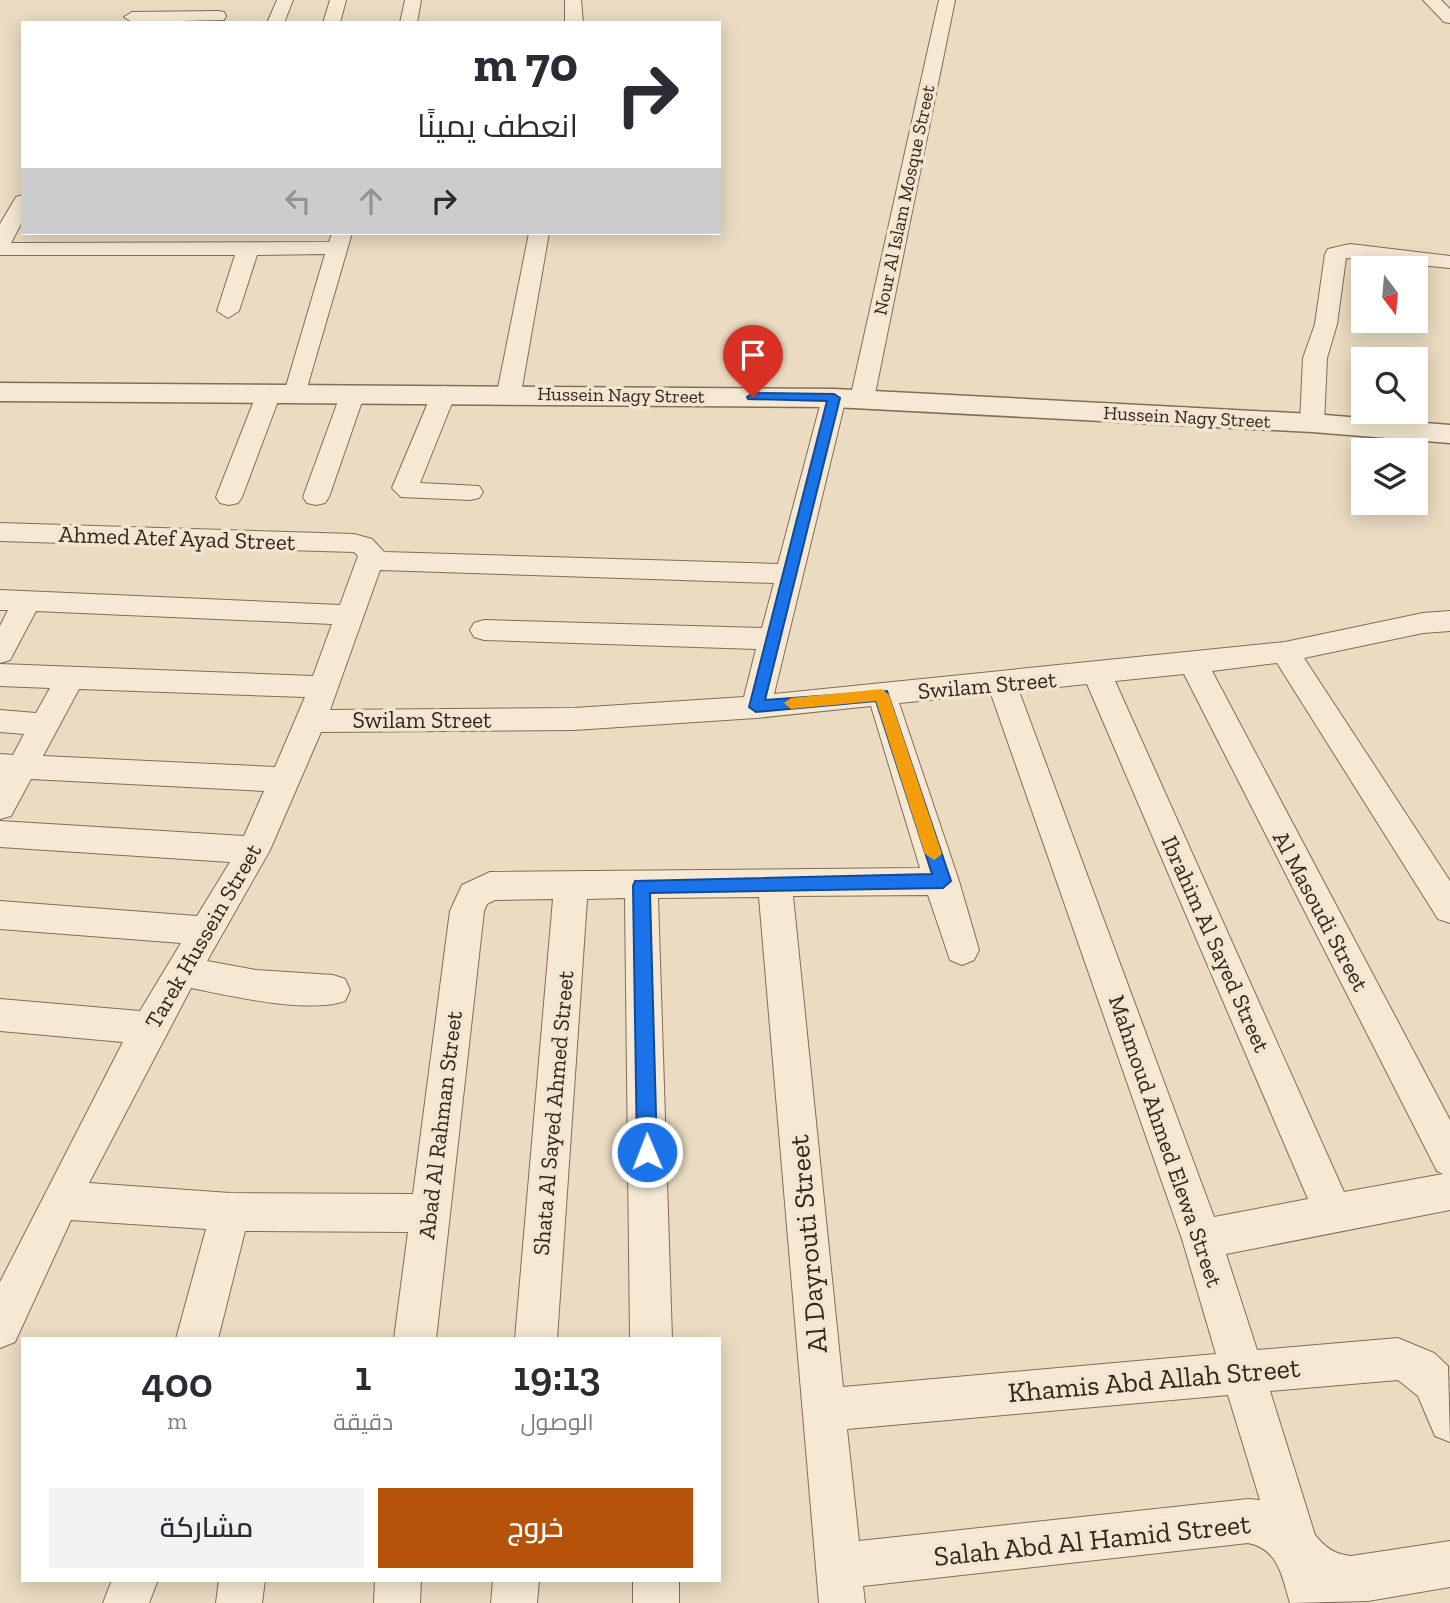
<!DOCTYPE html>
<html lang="ar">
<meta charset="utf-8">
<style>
body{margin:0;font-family:"Zilla Slab",Cairo,serif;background:#f2f2f3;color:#2b2b33;direction:rtl;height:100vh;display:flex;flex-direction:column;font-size:26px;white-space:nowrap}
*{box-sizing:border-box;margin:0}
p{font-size:23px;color:#7c7c81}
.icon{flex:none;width:38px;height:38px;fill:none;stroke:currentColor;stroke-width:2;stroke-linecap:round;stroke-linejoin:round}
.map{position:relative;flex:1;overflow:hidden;direction:ltr}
.details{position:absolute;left:21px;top:1337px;width:700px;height:245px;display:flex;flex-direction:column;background:#fff;border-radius:0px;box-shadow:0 4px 18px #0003;direction:rtl}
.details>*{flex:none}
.top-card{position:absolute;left:21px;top:21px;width:700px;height:214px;border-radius:0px;box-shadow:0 4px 18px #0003;direction:rtl;background:#fff;color:#2b2b33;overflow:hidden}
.needle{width:46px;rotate:164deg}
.fabs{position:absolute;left:1351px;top:256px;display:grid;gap:14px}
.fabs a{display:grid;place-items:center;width:77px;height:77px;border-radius:0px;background:#fff;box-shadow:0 4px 18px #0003;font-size:35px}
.pin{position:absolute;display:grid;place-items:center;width:60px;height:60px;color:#fff;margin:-72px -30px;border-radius:50% 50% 50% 0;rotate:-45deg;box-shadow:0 0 7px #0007}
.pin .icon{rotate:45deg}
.me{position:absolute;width:77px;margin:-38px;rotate:359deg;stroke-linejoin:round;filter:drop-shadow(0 0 5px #0008)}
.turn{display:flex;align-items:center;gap:24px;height:147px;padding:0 28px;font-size:32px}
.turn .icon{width:91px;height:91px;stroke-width:2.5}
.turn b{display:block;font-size:49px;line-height:60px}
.lanes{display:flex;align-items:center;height:66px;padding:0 28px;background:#0003;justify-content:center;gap:35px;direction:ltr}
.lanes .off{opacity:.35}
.eta{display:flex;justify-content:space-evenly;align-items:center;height:119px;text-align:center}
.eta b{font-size:42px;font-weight:600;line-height:49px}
.action{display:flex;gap:14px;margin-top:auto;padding:14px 28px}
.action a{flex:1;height:80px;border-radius:0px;background:#b45309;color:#fff;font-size:28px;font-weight:600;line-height:80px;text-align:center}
.action a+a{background:#f2f2f3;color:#2b2b33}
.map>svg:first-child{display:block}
</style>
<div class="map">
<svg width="1450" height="1603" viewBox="0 0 1450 1603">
<rect width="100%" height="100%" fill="#eadbc1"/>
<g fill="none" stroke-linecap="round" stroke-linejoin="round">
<defs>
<g id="minor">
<path d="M277 0H293L284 23H267Z"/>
<path d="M330 0H346L340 23H323Z"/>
<path d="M405 0H421L417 23H400Z"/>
<path d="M565 0H581L583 23H565Z"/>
<path d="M939 0H955L874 399 871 404H853L850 399Z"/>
<path d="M1423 0H1441L1450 9V23L1444 22Z"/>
<path d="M218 11 224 12 226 16 224 20 132 22 124 17 132 12Z"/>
<path d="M23 195V220L11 243 329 242 332 233H352L304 398H288L284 393 325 254 257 255 239 311 228 318 217 311 235 255H0V224L16 197Z"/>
<path d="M529 233H549L521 393 517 398H501L497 393Z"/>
<path d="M1350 244 1450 256V268L1346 258 1337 324 1327 358 1324 423 1321 428H1303L1300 423 1303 358 1315 324 1325 254 1328 249Z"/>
<path d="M269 386 277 388 281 393 242 497 238 503 229 505 220 503 216 497 257 393 261 388Z"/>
<path d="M353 386 361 388 365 393 329 497 325 503 316 505 307 503 303 497 341 393 345 388Z"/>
<path d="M444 386 452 388 456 393 420 483 479 486 483 492 479 498 470 500 401 497 392 488 432 393 436 388Z"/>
<path d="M834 391 842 393 846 398 774 694 1285 642 1423 613 1450 611V631L1423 633 1304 658 1450 881V923L1438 919 1277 663 1212 671 1450 1120V1210L1226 1254 1257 1350 1398 1338 1434 1353 1448 1366 1450 1442 1435 1436 1418 1396 1398 1380 1270 1391 1315 1535C1326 1548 1334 1554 1351 1556L1450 1541V1587L1368 1601 1290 1603C1282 1577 1279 1549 1248 1543L863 1586 865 1603H819L759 897 658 898 672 1339H630L625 898 587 899 557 1339H515L553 899 495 900 487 904 484 911 436 1339H394L408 1232 245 1231 218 1339H176L206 1229 71 1220 15 1342 0 1348V1282L123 1042 0 1031V999L140 1011 181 943 0 929V901L197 916 230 862 0 847V821L244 836 264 791 31 779 11 816 0 819V754L13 755 24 734 0 732V710L36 713 50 688 0 686V664L313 676 332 624 36 611 10 660 0 663V626L8 610H0V590L340 605 358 556 354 552 0 541V523L354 534 372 539 384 552 778 564 822 398 826 393ZM380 570 774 583 762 628 484 620 474 623 470 630 474 637 484 640 756 649 744 697 574 708 330 710ZM1184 674 1437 1171 1443 1174 1344 1192 1115 681ZM1087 684 1308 1199 1214 1217 1019 691ZM79 689 305 697 275 767 43 756ZM991 694 1182 1239 1216 1354 843 1387 793 896 928 895 950 960 962 965 974 960 979 950 959 881 899 703ZM871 706 920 868 490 872 462 885 450 911 413 1194 230 1193 89 1183 191 988C230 996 309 1014 345 1001L350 990 345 979 333 975 256 970 207 961 270 850 321 732 574 730 756 718ZM1228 1395 1260 1500 1248 1499 859 1541 847 1429Z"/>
<path d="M112 1580H158L149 1603H103Z"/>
<path d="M219 1580H265L262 1603H216Z"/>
<path d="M375 1580H421L420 1603H374Z"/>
<path d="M493 1580H539L537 1603H491Z"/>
<rect x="633" y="1580" width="46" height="23"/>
</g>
<path id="tertiary" d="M0 383 834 389 1312 414 1450 425V443L1312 432 834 407 0 401Z"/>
</defs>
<use href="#minor" stroke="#826c5a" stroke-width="2"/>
<use href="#tertiary" stroke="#826c5a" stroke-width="3"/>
<use href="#minor" fill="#f6e9d4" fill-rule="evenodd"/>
<use href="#tertiary" fill="#f6e9d4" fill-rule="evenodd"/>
</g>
<path fill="#1a73e8" stroke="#114b97" stroke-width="2" d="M753 393 834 394 840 398 765 700 887 691 951 881 943 888 650 893 657 1152 654 1159 647 1162 640 1159 637 1152 633 886 635 881 932 874 876 701 756 712 749 707 827 401 748 399 747 397Z"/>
<path fill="#f59e0b" d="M882 689 889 695 942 854 934 860 925 854 876 701 791 709 784 703 791 698Z"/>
<g text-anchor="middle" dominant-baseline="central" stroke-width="7" stroke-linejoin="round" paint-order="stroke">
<g font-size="19" fill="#33261d" stroke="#f2e6d0">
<text transform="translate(904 200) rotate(-78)">Nour Al Islam Mosque Street</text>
<text transform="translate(621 395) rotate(1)">Hussein Nagy Street</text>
<text transform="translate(1187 417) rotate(3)">Hussein Nagy Street</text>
</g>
<g font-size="23" fill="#33261d" stroke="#f2e6d0">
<text transform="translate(177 538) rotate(2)">Ahmed Atef Ayad Street</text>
<text transform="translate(987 685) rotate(-5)">Swilam Street</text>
<text x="422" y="720">Swilam Street</text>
<text transform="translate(1321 911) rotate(62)">Al Masoudi Street</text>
<text transform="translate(203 936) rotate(-60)">Tarek Hussein Street</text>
<text transform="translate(1216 944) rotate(66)">Ibrahim Al Sayed Street</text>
<text transform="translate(553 1113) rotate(-85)">Shata Al Sayed Ahmed Street</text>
<text transform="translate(440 1125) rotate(-83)">Abad Al Rahman Street</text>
<text transform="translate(1166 1141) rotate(71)">Mahmoud Ahmed Elewa Street</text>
</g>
<g font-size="28" fill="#33261d" stroke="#f2e6d0">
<text transform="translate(808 1244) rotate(-95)">Al Dayrouti Street</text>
<text transform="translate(1154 1380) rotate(-5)">Khamis Abd Allah Street</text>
<text transform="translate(1092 1540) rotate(-6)">Salah Abd Al Hamid Street</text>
</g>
</g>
</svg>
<div class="fabs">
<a><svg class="needle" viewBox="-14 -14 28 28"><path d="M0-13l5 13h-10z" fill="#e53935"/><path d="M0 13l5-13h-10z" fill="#7c7c81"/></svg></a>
<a><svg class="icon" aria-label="search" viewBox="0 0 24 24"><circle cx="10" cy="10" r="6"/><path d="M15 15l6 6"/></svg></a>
<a><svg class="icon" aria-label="layers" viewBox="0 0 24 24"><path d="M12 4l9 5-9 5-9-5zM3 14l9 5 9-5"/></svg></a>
</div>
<div class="pin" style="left:753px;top:397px;background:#d93025"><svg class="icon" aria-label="arrive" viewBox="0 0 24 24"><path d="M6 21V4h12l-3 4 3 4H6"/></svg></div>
<svg class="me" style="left:647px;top:1152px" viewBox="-20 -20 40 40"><circle r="17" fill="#1a73e8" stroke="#fff" stroke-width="3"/><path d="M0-11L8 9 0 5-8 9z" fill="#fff"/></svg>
<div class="top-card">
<div class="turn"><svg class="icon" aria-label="right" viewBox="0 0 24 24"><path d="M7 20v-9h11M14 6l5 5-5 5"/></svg><div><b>70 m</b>انعطف يمينًا</div></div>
<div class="lanes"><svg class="icon off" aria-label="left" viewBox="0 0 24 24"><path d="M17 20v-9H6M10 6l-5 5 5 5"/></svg><svg class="icon off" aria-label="ahead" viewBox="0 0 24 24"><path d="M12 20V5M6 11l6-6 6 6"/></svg><svg class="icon" aria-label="right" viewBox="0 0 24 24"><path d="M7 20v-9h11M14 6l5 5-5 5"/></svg></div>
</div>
<section class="details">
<div class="eta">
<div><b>19:13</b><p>الوصول</p></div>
<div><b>1</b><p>دقيقة</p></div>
<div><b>400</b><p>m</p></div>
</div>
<div class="action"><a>خروج</a><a>مشاركة</a></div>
</section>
</div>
